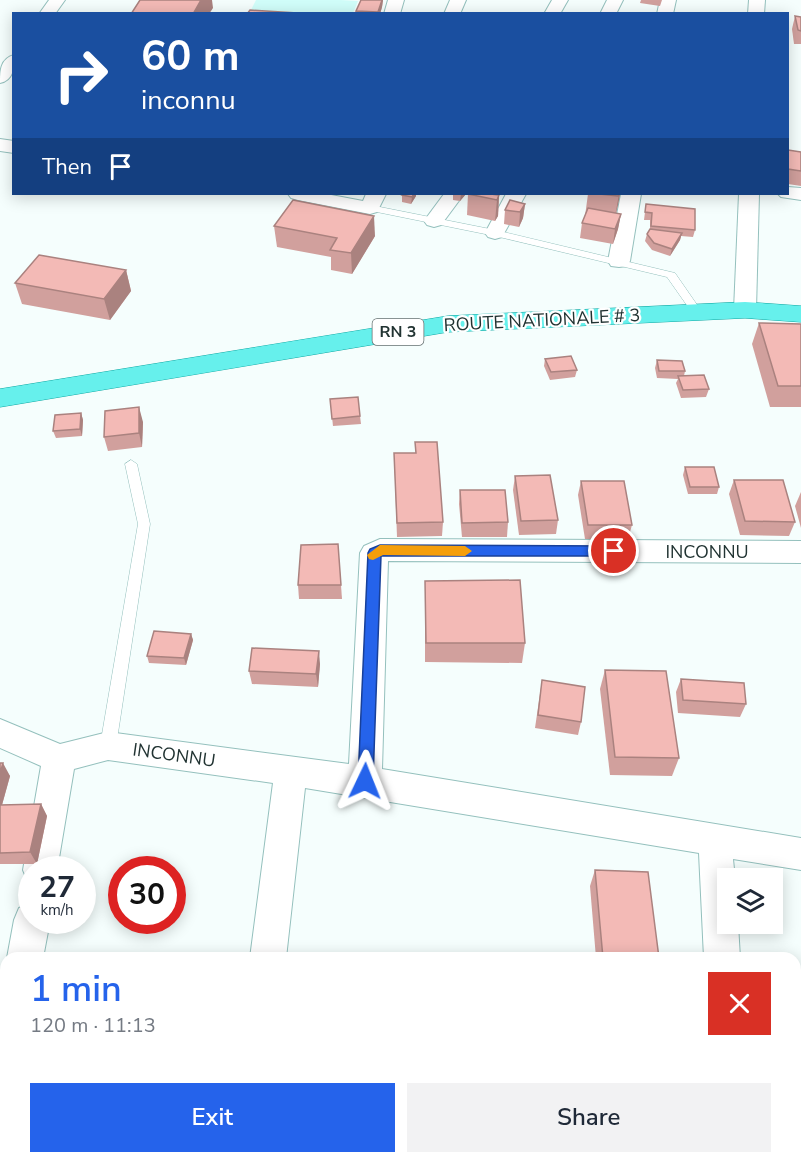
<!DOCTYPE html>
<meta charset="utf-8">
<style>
body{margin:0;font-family:"Nunito Sans",sans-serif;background:#f2f2f3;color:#1f2937;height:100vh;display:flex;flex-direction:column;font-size:22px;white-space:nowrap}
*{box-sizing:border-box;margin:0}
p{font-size:20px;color:#747a83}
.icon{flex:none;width:33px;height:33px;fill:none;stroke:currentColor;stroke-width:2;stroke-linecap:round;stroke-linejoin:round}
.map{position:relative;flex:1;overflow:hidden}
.details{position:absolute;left:0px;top:952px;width:801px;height:212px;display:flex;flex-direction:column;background:#fff;border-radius:18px 18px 0 0;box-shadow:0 3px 15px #0003}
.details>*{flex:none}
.banner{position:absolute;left:12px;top:12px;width:777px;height:183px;border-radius:0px;box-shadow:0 3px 15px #0003;background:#1a4fa0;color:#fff;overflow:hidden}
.tools{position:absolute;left:717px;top:868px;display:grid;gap:12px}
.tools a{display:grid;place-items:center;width:66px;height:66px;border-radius:0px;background:#fff;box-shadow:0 3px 15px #0003;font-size:30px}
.speed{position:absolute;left:18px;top:856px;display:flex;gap:12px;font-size:30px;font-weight:700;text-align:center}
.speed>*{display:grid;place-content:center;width:78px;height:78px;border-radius:50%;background:#fff;box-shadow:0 3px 15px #0003;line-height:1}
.speed small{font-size:15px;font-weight:400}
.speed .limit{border:9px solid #d22;background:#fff;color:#111}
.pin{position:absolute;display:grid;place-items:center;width:51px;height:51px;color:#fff;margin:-26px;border:3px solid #fff;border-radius:50%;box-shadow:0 2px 6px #0007}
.me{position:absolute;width:66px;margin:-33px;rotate:2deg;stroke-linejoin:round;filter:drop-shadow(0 0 4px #0008)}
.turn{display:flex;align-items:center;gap:21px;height:126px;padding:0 30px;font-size:27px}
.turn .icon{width:78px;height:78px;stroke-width:2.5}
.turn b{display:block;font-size:42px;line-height:51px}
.then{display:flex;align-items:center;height:57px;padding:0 30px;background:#0003;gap:12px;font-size:22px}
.round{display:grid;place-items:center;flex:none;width:63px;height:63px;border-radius:0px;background:#f2f2f3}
.overview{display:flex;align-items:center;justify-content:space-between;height:102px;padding:0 30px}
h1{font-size:36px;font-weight:600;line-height:45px;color:#2563eb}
.cta{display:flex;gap:12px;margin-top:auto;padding:12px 30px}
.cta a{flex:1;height:69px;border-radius:0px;background:#2563eb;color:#fff;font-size:24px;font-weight:600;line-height:69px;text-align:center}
.cta a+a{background:#f2f2f3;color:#1f2937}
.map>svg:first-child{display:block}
</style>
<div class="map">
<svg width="801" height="1163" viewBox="0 0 801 1163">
<rect width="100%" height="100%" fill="#f5fefd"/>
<path fill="#d1fefa" d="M256 0H341L358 1 353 13 249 14Z"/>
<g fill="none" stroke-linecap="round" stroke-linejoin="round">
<defs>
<g id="lane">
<path d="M370 205 495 230 675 273 702 312 701 314H693L667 277 495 236 367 210V206Z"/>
<path d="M131 460 137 464 150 524 116 746 113 751 108 753 103 751 100 746 138 524 125 464Z"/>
</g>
<g id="street">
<path d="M49 0H65L55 14H39Z"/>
<path d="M388 0H404L400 14H384Z"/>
<path d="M450 0H466L460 14H444Z"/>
<path d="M552 0H568L560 14H544Z"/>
<path d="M607 0H623L616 14H600Z"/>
<path d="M660 0H676L673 14H657Z"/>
<path d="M749 0H765L764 14H748Z"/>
<path d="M14 55C14 67 14 80 0 83 0 71 0 59 14 55Z"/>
<path d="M0 139 14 141V153L0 151Z"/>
<path d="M788 187 801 188V200L781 197 778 194H788Z"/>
<path d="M288 194H326L363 201 366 194H386L377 212 370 214 298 200 291 198Z"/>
<path d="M444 194H464L441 225 434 227 427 225 424 221Z"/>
<path d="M506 194H526L502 237 495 239 488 237 485 233Z"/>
<path d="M621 194H641L630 261 627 266 619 267 611 266 608 261Z"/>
<path d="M739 194H759L756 310 753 315 745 317 737 315 734 310Z"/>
<path d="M380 539 801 541V563L388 561 382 769 801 838V870L733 859 735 879H728V924H738L740 958H704L699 853 305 788 286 958H250L273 783 108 760 74 769 57 870H32V883L28 882 23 870 41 766 0 748V719L60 744 108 732 349 764 360 553 364 546Z"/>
<path d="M32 903V921H50L43 958H7L14 920 19 908Z"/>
<path d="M6 1050V1124L0 1126V1053Z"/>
<rect x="234" y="1158" width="42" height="5"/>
</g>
<path id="primary" d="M745 302 801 306V322L745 318 448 332 0 407V389L448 316Z"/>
</defs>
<use href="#lane" stroke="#94c0bd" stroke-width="1"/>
<use href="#street" stroke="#94c0bd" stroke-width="2"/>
<use href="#primary" stroke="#0ca7a2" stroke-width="1"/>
<use href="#lane" fill="#fff" fill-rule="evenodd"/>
<use href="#street" fill="#fff" fill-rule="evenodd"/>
<use href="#primary" fill="#66f0ec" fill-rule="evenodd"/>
</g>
<g fill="#d1a09d">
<path d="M361 0H383L382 7 380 14H356V11Z"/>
<path d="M641 0H662L660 6 640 3Z"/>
<path d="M795 16 801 17V44H794L792 29Z"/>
<path d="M788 150 801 152V186L788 184Z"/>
<path d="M453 194H466L460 201 453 200Z"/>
<path d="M468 194 499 195 498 216 495 221 467 215Z"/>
<path d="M588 194H620L616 213 621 214 618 229 613 244 580 238 582 223 585 216Z"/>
<path d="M402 195 416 196 411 204 402 202Z"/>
<path d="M525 204 523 218 519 227 504 224 505 210Z"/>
<path d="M646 204 695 230 693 237 681 236 680 240 670 256 652 250 645 241 647 234 650 229V220H644Z"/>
<path d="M274 226 375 236 352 274 331 270V257L277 247Z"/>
<path d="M126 270 131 291 110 320 22 304 15 283Z"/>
<path d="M759 323 801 324V407H770L752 344Z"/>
<path d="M545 359 577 370 575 377 550 380 544 366Z"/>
<path d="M657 360 685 371 684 376 709 389 706 397 681 398 676 383 678 379 657 378 655 368Z"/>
<path d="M330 399 360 416 361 424 333 426Z"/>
<path d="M81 413 83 420 82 436 56 438 53 431Z"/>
<path d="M143 422 142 447 108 451 104 437Z"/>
<path d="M394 453 443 522 442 536 397 537Z"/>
<path d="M685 467 719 487 717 494H688L683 475Z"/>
<path d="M515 476 558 520 556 534 519 535 513 490Z"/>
<path d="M734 480 795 522 789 536 740 535 729 494Z"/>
<path d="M581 481 632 525 628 539H585L578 495Z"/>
<path d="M460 490 508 522 507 537H462L459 504Z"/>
<path d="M801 492V528L795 506Z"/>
<path d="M338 544 342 599H299L298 585Z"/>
<path d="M425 581 525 643 522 663 425 662Z"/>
<path d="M191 634 193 640 186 665 149 663 147 656Z"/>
<path d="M320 664 318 687 252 684 249 671Z"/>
<path d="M605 670 679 758 672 776 610 775 600 689Z"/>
<path d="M681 679 746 704 740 717 678 713 676 692Z"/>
<path d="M542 680 581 722 578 735 535 728Z"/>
<path d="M0 763 10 776 2 805 41 804 47 816 37 864H0Z"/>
<path d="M595 870 659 958H596L590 886Z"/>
</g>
<g fill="#aa827f">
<path d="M201 0H212L213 8 209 14H193Z"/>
<path d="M381 0H383L382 7 380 14H378Z"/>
<path d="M414 194H416V196L411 204 412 197Z"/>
<path d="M461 194H466L460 201Z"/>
<path d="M619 194H620L618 205 614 222Z"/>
<path d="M499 195 498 216 495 221 497 200Z"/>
<path d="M525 204 523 218 519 227 520 212Z"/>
<path d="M621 214 618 229 613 244 615 229Z"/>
<path d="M374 216 375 236 352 274 351 253Z"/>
<path d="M682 233 680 240 670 256 672 249Z"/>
<path d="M126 270 131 291 110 320 104 299Z"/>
<path d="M139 407 143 422 142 447 139 433Z"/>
<path d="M81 413 83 420 82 436 80 429Z"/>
<path d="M191 634 193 640 186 665 184 658Z"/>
<path d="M319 651 320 664 318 687 316 674Z"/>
<path d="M3 763 10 776 0 812V773Z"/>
<path d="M41 804 47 816 37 864 30 852Z"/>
<path d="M0 1000 4 1005 0 1019Z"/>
<path d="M137 1158H144L143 1163H136Z"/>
</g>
<g fill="#f3bab6" stroke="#aa827f" stroke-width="1.5">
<path d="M140 0H201L193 14H131Z"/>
<path d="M361 0H382L378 12 356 11Z"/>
<path d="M250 10 296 13 295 14H247Z"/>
<path d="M795 16 801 17V31L798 30Z"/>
<path d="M788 150 801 152V171L788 169Z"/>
<path d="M403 194H414L412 197 402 195Z"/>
<path d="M468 194H490L499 195 497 200Z"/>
<path d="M599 194H619L618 196Z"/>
<path d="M293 200 374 216 351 253 330 250 337 238 274 226Z"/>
<path d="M510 200 525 204 520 212 505 210Z"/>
<path d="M646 204 695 209V230L651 226 652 213 645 212Z"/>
<path d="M588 208 621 214 615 229 582 223Z"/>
<path d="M650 229 682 233 672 249 654 243 647 234Z"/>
<path d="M39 255 126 270 104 299 15 283Z"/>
<path d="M759 323 801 324V386H778Z"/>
<path d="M571 356 577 370 551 372 545 359Z"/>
<path d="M657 360 682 361 685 371H659Z"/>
<path d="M704 375 709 389 683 390 678 376Z"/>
<path d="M358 397 360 416 332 419 330 399Z"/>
<path d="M139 407V433L104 437 105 411Z"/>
<path d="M81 413 80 429 53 431 55 415Z"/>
<path d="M415 442H437L443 522 397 523 394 453H416Z"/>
<path d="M685 467H714L719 487H690Z"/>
<path d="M550 475 558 520 521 521 515 476Z"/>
<path d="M734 480H783L795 522 745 521Z"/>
<path d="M581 481H624L632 525H588Z"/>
<path d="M460 490H505L508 522 462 523Z"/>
<path d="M338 544 341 585H298L301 545Z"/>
<path d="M520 580 525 643H426L425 581Z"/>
<path d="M154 631 191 634 184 658 147 656Z"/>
<path d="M252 648 319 651 316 674 249 671Z"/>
<path d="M605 670 666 671 679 758 615 757Z"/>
<path d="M681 679 744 683 746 704 683 700Z"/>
<path d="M542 680 585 687 581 722 538 715Z"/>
<path d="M0 763H3L0 773Z"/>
<path d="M41 804 30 852 0 853V805Z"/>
<path d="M595 870 648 872 659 958H603Z"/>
<path d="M20 1158H137L136 1163H19Z"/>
</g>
<path fill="#2563eb" stroke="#184099" stroke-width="1.5" d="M380 545 614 546 621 551 614 556H381L373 781 371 786 365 788 360 786 358 781 368 553 370 549Z"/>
<path fill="#f59e0b" d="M380 545 465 546 472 551 465 556 383 555 373 560 369 559 367 555Z"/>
<g text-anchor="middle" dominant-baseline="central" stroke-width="4.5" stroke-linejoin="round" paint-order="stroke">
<rect fill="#fff" stroke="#647070" stroke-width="1.5" x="372.5" y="319" width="51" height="26" rx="4.5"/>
<g font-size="16" font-weight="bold" fill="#213332">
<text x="398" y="332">RN 3</text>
</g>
<g font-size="18" fill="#213332" stroke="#fff">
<text transform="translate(542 320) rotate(-3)">ROUTE NATIONALE # 3</text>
<text x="707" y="552">INCONNU</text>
<text transform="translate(174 755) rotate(8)">INCONNU</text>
</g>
</g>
</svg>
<div class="tools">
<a><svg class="icon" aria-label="layers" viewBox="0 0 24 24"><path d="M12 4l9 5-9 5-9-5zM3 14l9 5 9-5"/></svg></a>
</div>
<div class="speed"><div>27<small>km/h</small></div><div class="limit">30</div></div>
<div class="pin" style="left:614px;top:551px;background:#d93025"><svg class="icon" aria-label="arrive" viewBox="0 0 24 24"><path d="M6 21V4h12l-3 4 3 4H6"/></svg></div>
<svg class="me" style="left:365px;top:781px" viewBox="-20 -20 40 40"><path d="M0-17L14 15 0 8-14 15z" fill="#2563eb" stroke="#fff" stroke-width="4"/></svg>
<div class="banner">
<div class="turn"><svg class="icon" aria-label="right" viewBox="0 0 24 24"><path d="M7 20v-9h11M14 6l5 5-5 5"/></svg><div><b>60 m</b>inconnu</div></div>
<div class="then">Then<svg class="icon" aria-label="arrive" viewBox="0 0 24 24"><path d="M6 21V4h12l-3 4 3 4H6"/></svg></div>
</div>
<section class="details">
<div class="overview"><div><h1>1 min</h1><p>120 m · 11:13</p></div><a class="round" style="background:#d93025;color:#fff"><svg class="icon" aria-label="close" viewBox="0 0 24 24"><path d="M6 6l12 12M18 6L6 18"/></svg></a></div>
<div class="cta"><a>Exit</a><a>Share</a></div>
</section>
</div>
